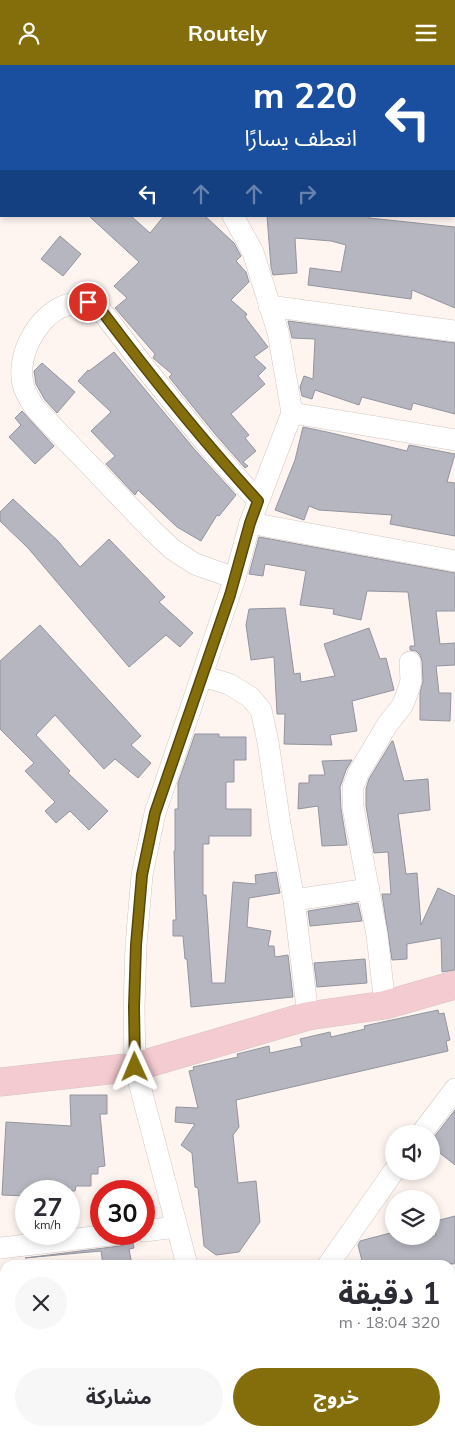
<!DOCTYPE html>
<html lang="ar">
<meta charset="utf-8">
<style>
body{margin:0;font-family:Mulish,"Noto Sans Arabic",sans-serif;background:#f7f7f7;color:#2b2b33;direction:rtl;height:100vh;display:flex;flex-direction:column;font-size:19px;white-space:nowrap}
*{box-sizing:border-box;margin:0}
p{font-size:16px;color:#7c7c81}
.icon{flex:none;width:28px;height:28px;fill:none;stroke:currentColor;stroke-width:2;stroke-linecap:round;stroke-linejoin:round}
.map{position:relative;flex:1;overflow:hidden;direction:ltr}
.drawer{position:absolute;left:0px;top:1195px;width:455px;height:176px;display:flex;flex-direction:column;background:#fff;border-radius:15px 15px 0 0;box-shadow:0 2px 8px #0003;direction:rtl}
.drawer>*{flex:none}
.hud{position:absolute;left:0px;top:0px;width:455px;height:152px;box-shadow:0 2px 8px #0003;direction:rtl;background:#1a4fa0;color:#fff;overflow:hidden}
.tools{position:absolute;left:385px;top:1060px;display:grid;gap:10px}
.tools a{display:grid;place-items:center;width:55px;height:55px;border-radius:50%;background:#fff;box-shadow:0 2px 8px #0003;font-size:25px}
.speed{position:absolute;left:15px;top:1115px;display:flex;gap:10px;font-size:25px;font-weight:700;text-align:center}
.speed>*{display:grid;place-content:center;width:65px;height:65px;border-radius:50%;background:#fff;box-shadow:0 2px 8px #0003;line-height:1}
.speed small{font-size:12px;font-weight:400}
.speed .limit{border:8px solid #d22;background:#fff;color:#111}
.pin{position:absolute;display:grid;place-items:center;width:42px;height:42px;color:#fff;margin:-21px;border:2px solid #fff;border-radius:50%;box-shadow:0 1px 5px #0007}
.me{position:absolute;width:55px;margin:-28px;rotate:359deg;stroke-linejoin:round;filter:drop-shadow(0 0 4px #0008)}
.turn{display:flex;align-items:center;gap:18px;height:105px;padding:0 15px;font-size:22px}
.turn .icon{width:65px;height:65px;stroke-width:2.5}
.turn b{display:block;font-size:35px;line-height:42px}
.lanes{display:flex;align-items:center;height:48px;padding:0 15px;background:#0003;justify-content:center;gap:25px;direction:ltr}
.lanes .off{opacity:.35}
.round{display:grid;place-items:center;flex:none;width:52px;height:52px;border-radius:26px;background:#f7f7f7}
.headline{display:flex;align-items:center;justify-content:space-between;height:85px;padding:0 15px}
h1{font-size:30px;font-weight:700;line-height:38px}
.action{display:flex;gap:10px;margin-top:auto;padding:10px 15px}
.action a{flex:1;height:58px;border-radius:30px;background:#846d0b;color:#fff;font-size:20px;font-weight:700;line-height:58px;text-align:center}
.action a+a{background:#f7f7f7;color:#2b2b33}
header{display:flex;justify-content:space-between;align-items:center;height:65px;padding:0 15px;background:#846d0b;color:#fff;font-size:22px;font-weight:700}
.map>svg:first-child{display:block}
</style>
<header><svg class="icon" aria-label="menu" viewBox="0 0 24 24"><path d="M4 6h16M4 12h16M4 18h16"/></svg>Routely<svg class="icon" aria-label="person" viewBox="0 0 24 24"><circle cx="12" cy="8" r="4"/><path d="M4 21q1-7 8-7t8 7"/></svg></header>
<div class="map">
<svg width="455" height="1371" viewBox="0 0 455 1371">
<rect width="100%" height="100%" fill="#fef5f1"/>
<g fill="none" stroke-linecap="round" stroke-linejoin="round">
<g stroke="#6ad0f4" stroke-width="5.5">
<path d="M450 1339 455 1338"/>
<path d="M236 1368 355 1369 363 1366"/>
</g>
<g stroke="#6ad0f4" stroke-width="19">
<path d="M0 1371H1"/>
<path d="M182 1371 211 1369"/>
</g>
</g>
<g fill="#b6b6c0" stroke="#94949e">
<path d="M89 151H131L150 168 164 151H205L234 178 241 191 236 196 246 207 249 217 231 235 247 249 245 252 268 282 254 292 266 303 258 311 265 319 231 349 249 370 245 373 256 386 243 397 248 401 245 403 215 369 169 312 172 309 153 293 155 289 115 243 127 233 114 221 139 197Z"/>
<path d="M267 151H370L369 153 455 162V243L412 225 411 234 308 220 310 203 341 207 346 180 331 176 295 173 297 208 273 210 271 202Z"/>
<path d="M60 171 81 189 63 211 41 194Z"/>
<path d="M288 256 455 278V349L413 338 411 345 362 332 359 340 315 325 312 334 302 331 300 322 304 311 313 314 315 274 292 273Z"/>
<path d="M114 287 195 385 236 430 219 451 217 450 201 476 177 462 138 425 135 430 106 399 115 391 91 366 111 347 78 316 88 305 89 306Z"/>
<path d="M42 298 75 327 57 348 45 335 36 319 34 306Z"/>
<path d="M22 346 54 381 35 399 9 372 21 360 15 353Z"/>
<path d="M303 362 327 367 407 386 409 380 455 389 447 417 455 418V471L390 459 392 450 319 445 309 441 304 455 275 445 295 395Z"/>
<path d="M13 434 58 476 80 502 109 474 165 532 159 537 193 568 180 582 166 570 129 602 28 483 0 456V447Z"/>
<path d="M259 472 455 508V546H436L440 579 455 578V600L436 601 439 628H451L450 656 420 655V628L423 616 422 596 420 590 416 586 410 585V581H415L408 527 367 526 361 555 333 549 334 544 300 540 306 506 265 499 263 511 249 509Z"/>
<path d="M285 543 294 609 300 608 301 617 335 611 324 579 369 563 380 594 386 593 394 625 352 636 357 666 330 670 332 680 284 679 285 649H277L274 592 251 595 246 560 249 544Z"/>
<path d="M40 560 141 671 131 680 151 698 138 713 115 694 104 704 55 650 36 670 70 706 68 708 108 746 89 765 70 746 56 758 45 746 55 737 25 706 34 698 0 664V596Z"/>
<path d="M195 669H219V672H246V695H234V717H226V744H251V771H209V779H203V830H206L212 918H225L233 817 256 819 255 810 276 807 280 828 249 833 247 862 271 866 268 881H274L275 892 288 890 293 932 191 942 187 894H185L183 871H173V855H176L174 786H175V744H178V718Z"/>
<path d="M392 676H393L404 716 428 714 430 745 398 749 406 809 417 808 421 860 438 823 455 831V905L442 907 441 873 407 879V894L392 895 382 829H391L388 787 374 788 366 741V724L369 714Z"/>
<path d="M352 695 346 705 340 722 341 744 347 780 322 781 318 741 298 744 299 718H309V710H325L322 696Z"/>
<path d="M358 838 362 856 310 861 308 846Z"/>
<path d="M365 894 367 918 317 922 314 898Z"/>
<path d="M438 945 439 949 444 948 450 975 446 976 448 986 236 1035 239 1062 233 1070 238 1118 256 1116 260 1157 239 1187 216 1190 204 1181 198 1123 195 1122 192 1088 181 1080 195 1059 175 1057 176 1042 198 1043 189 1006 194 1005 193 1002 238 992 237 989 269 981 270 988 302 981 300 974 330 967 331 972 365 964 364 961Z"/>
<path d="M70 1030H107V1049H100L105 1101 98 1102V1109H91V1121H76L75 1126H26V1131L2 1130 6 1057 71 1061Z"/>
<path d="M455 1045V1100L431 1081V1076Z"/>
<path d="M455 1151V1198L445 1200H363L358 1180 360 1176 394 1167V1171H436L432 1157Z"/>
<path d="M131 1169 134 1183 129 1184 132 1200H103L101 1186 25 1193 120 1181 127 1179 130 1174Z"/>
</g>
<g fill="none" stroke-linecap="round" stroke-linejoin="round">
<defs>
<g id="street">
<path d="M139 0 140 1"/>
<path d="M454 53 455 52"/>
<path d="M454 109 455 110"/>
<path d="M269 241 455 266"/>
<path d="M292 348 455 375"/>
<path d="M250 458 455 496"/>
<path d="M235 513 195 499 172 484 150 463 35 343C30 335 25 328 23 319 16 289 39 247 70 239 75 238 83 236 89 238 95 240 100 244 104 249L146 304 205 377 258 436"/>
<path d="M202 611 229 619 250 632 261 645 268 677 280 759 294 835 308 951"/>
<path d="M294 835 369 824"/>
<path d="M385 940 377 870 353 742V722L358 709 387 660 402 641 407 629 411 616 410 597"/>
<path d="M421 1069 455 1024"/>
<path d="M144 1166 176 1162"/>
<path d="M0 1183 119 1169"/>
<path d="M187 1200 135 1002 134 942 136 880 142 810 155 748 235 513 250 458 292 348 278 267 253 187 233 151"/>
<path d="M328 1200 394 1106"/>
<path d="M450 1211 455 1210"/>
<path d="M227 1366 228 1371"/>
<path d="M421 1371 439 1366"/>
</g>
<path id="secondary" d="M0 1017 135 1002 308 951 385 940 455 920"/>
</defs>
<use href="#street" stroke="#d2c6c1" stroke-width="22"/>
<use href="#secondary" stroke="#d2c6c1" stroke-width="29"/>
<use href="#street" stroke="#fff" stroke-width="21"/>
<use href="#secondary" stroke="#f4cbd1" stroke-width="28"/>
</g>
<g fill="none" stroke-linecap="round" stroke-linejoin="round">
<defs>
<path id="route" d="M88 237 97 242 104 249C153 314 203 376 258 436L250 458 230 530 155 748 142 810 136 880 134 942 135 1002"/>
</defs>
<use href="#route" stroke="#564707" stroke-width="12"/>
<use href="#route" stroke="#846d0b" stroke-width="9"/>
</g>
</svg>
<div class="tools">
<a><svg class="icon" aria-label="sound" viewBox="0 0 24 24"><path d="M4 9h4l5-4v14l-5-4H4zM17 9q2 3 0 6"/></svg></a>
<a><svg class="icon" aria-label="layers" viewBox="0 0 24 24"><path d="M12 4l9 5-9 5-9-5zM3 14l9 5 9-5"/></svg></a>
</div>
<div class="speed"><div>27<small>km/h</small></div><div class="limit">30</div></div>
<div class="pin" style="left:88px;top:237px;background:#d93025"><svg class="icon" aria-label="arrive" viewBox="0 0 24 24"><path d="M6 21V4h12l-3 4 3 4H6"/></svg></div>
<svg class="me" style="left:135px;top:1002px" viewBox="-20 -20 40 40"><path d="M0-17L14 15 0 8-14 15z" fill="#846d0b" stroke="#fff" stroke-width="4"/></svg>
<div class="hud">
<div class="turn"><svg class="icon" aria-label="left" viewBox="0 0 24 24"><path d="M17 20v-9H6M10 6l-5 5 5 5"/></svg><div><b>220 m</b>انعطف يسارًا</div></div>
<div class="lanes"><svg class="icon" aria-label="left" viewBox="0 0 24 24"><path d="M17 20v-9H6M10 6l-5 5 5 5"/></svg><svg class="icon off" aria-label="ahead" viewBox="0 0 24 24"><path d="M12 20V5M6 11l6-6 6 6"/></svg><svg class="icon off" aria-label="ahead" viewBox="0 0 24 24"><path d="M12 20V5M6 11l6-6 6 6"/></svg><svg class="icon off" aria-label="right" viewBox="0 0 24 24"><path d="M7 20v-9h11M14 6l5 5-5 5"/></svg></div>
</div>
<section class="drawer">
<div class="headline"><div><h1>1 دقيقة</h1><p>320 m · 18:04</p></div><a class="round"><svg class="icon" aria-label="close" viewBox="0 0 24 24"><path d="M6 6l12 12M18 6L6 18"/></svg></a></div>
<div class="action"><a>خروج</a><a>مشاركة</a></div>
</section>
</div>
